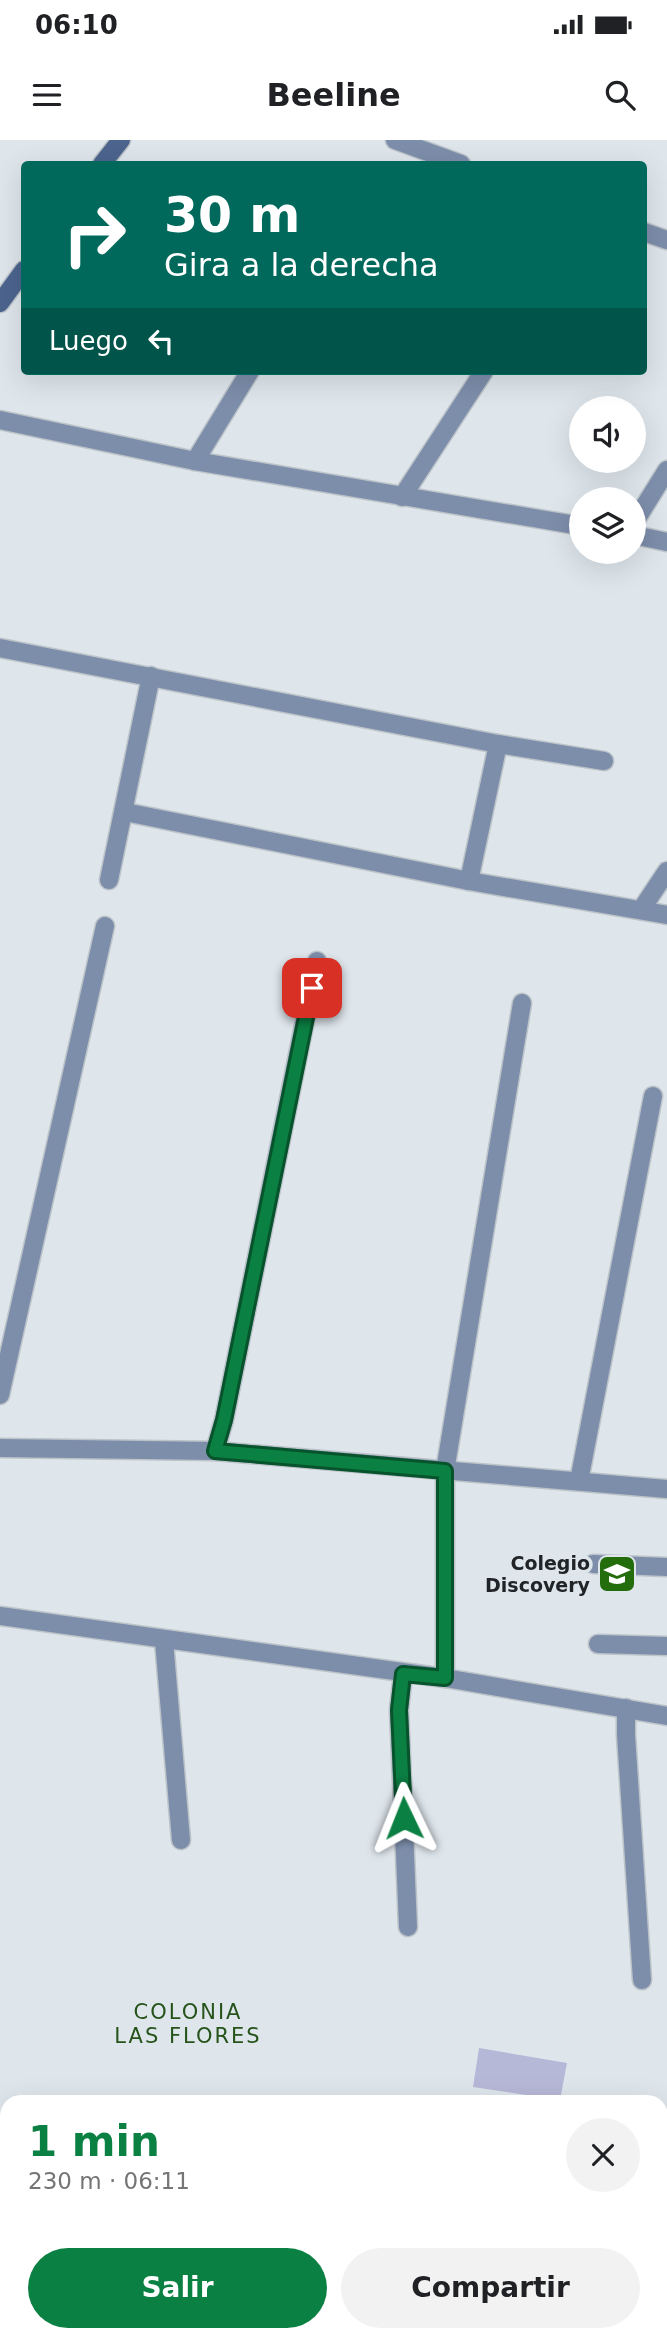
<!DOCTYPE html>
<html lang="es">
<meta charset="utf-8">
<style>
body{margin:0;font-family:"DejaVu Sans",sans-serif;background:#f2f2f2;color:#202124;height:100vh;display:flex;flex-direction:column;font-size:26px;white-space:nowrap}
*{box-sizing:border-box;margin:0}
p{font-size:23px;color:#757577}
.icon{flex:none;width:38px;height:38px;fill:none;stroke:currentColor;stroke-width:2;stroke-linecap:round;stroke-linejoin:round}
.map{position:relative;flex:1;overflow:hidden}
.details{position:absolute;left:0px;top:1955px;width:668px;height:247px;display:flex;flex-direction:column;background:#fff;border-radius:21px 21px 0 0;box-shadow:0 7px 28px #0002}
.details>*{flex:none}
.top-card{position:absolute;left:21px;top:21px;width:626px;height:214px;border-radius:7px;box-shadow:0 7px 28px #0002;background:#00695c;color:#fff;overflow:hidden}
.buttons{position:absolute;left:569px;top:256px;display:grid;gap:14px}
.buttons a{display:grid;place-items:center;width:77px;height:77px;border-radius:50%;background:#fff;box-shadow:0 7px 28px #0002;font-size:35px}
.pin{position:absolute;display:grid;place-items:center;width:60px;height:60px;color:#fff;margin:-30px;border-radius:14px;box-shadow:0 4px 10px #0006}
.me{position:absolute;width:77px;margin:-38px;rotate:358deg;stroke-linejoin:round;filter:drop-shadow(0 0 5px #0008)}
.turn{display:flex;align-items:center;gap:24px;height:147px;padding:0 28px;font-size:32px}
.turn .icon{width:91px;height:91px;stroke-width:2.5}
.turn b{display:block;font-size:49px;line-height:60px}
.then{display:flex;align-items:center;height:66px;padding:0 28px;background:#0003;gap:14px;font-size:26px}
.round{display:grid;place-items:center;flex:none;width:74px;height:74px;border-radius:37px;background:#f2f2f2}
.summary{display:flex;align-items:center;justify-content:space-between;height:119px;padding:0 28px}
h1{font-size:42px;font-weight:600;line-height:52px;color:#0b8043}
.cta{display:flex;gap:14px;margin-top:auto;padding:14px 28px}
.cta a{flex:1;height:80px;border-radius:42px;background:#0b8043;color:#fff;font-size:28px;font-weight:600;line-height:80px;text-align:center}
.cta a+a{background:#f2f2f2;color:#202124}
.status{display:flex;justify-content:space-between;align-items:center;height:49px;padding:0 35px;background:#fff;direction:ltr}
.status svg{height:19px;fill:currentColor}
header{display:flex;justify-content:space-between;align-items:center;height:91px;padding:0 28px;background:#fff;font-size:32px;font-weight:600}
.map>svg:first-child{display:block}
</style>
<div class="status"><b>06:10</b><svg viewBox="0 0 49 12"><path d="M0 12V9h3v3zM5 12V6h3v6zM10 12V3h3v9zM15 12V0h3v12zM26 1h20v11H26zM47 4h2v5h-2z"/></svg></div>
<header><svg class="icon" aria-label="menu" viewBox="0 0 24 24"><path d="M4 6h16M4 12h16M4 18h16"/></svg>Beeline<svg class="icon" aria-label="search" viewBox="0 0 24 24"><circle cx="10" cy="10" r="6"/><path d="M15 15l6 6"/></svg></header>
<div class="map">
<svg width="667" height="2201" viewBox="0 0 667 2201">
<rect width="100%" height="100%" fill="#dee6ec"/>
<path fill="#b6b8d7" d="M479 1908 567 1923 560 1960 473 1947Z"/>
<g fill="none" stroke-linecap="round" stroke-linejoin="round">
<defs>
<g id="lane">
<path d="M593 1424 667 1427"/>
<path d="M598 1504 667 1506"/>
</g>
<g id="street">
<path d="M395 0 461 24"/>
<path d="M644 92 667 100"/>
<path d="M0 280 195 321 581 386"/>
<path d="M195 321 250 231"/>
<path d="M402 357 484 231"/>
<path d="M634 383 667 330"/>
<path d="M634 395 667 402"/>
<path d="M0 508 498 604 604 621"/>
<path d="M125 672 469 741 667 775"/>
<path d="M109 740 151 536"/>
<path d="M469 741 498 604"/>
<path d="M641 770 667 731"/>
<path d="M0 1255 105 786"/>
<path d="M0 1308 215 1311 667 1349"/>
<path d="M215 1311 224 1280 317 821"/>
<path d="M579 1341 653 956"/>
<path d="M0 1476 445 1538 667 1576"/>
<path d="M164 1501 181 1700"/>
<path d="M403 1534 399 1570 408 1787"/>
<path d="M445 1538V1331L522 863"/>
<path d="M626 1568V1595L642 1840"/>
<path d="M161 2201V2194"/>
<path d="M347 2201 348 2194"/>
<path d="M541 2201 542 2194"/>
</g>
<g id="secondary">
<path d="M102 24 121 0"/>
<path d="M0 163 24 130"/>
</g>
</defs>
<use href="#lane" stroke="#bcc3c9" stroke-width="21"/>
<use href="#street" stroke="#bcc3c9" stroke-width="21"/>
<use href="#secondary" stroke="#bcc3c9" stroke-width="21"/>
<use href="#lane" stroke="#7d8eab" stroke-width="18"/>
<use href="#street" stroke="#7d8eab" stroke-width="18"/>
<use href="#secondary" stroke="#4c648e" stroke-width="18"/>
</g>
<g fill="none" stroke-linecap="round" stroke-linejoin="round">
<defs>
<path id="route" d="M312 848 224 1280 215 1311 445 1331V1538L403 1534 399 1570 404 1678"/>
</defs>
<use href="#route" stroke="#07532c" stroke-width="18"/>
<use href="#route" stroke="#0b8043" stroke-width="12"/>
</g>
<defs>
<symbol id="school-square" viewBox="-11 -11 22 22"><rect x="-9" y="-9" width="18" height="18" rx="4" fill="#246d0c" stroke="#dee6ec"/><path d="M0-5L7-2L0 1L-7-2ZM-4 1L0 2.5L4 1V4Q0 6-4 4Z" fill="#fff"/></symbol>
</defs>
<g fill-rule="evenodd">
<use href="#school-square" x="595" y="1412" width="44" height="44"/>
</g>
<g text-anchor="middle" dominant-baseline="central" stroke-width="7" stroke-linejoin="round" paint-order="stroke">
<g font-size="19" font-weight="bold" fill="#212427" stroke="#dee6ec" text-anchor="end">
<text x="590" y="1423">Colegio<tspan x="590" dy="22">Discovery</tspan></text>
</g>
<g font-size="21" letter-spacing="2" fill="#25531a" stroke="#dee6ec">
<text x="188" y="1872">COLONIA<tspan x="188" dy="24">LAS FLORES</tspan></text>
</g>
</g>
</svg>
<div class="buttons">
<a><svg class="icon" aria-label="sound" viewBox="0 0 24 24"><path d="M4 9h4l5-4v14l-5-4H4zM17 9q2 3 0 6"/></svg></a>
<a><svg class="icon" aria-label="layers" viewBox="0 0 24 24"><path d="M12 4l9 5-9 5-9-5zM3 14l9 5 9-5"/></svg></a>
</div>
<div class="pin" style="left:312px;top:848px;background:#d93025"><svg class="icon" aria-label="arrive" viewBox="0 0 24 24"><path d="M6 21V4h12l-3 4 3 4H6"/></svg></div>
<svg class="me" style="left:404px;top:1678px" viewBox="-20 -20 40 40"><path d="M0-17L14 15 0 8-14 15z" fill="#0b8043" stroke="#fff" stroke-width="4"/></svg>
<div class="top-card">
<div class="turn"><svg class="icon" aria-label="right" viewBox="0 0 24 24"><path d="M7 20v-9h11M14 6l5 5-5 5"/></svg><div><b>30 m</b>Gira a la derecha</div></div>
<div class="then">Luego<svg class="icon" aria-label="left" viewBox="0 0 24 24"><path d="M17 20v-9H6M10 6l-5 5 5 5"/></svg></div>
</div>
<section class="details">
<div class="summary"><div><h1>1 min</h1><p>230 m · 06:11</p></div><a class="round"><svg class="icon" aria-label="close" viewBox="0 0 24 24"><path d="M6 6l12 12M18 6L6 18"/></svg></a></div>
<div class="cta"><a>Salir</a><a>Compartir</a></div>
</section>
</div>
